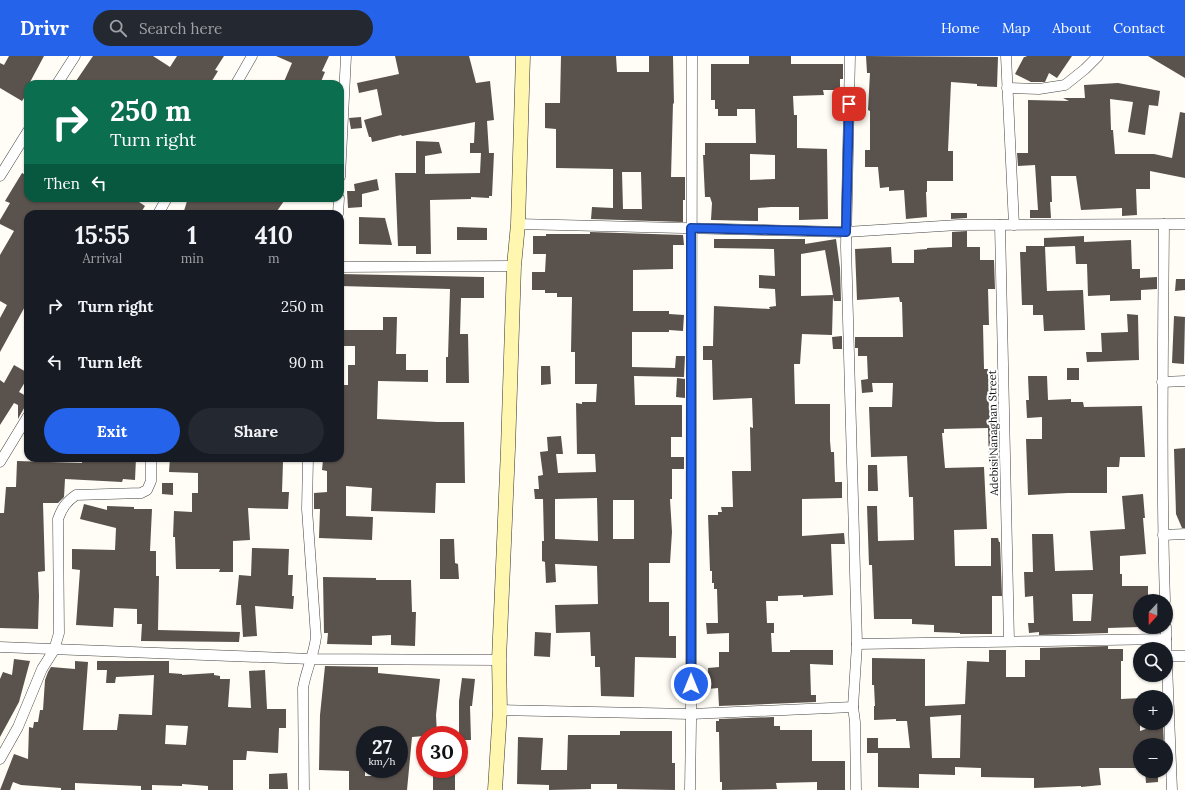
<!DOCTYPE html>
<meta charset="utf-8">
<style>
body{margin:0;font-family:Lora,serif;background:#242831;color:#f1f3f6;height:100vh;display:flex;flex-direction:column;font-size:15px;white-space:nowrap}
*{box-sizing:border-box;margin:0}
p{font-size:13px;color:#9ea1a6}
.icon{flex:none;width:22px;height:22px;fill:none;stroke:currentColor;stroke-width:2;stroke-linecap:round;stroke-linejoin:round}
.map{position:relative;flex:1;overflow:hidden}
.side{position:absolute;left:24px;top:154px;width:320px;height:252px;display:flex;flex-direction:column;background:#171b24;border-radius:12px;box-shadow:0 1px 3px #0004}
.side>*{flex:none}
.guide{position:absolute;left:24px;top:24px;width:320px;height:122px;border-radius:12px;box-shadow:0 1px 3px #0004;background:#0b6e4f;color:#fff;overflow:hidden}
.needle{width:26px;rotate:201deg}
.controls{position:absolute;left:1133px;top:538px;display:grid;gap:8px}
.controls a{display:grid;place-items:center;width:40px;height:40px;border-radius:50%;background:#171b24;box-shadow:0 1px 3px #0004;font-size:20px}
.speed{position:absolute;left:356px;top:670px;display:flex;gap:8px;font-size:20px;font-weight:700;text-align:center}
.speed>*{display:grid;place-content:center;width:52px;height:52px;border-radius:50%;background:#171b24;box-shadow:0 1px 3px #0004;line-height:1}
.speed small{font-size:10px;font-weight:400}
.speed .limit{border:6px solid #d22;background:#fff;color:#111}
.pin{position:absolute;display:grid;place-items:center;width:34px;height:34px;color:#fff;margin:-17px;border-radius:8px;box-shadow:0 2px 6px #0006}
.me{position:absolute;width:44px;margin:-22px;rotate:0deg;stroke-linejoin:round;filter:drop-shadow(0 0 3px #0008)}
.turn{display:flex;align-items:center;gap:14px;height:84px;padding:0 20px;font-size:18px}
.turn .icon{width:52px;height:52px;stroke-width:2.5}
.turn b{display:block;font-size:28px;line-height:34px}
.then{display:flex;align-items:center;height:38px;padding:0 20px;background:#0003;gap:8px;font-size:15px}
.eta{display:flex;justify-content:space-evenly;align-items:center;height:68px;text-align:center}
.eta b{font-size:24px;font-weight:800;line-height:28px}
.cta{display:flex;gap:8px;margin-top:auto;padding:8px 20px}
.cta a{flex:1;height:46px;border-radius:24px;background:#2563eb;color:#fff;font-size:16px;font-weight:800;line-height:46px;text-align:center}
.cta a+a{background:#242831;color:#f1f3f6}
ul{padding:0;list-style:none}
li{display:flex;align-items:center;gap:12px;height:56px;padding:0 20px}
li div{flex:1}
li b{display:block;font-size:15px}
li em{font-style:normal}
header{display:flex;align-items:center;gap:24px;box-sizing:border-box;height:56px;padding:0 20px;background:#2563eb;color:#fff}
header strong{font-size:19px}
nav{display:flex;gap:22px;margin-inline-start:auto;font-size:14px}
.search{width:280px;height:36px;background:#242831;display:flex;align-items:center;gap:10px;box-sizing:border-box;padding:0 14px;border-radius:22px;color:#9ea1a6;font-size:15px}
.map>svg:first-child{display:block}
</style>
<header>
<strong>Drivr</strong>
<div class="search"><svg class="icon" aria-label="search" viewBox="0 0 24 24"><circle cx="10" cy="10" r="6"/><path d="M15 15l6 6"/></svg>Search here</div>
<nav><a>Home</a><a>Map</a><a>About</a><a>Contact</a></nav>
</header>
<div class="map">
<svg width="1185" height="734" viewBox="0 0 1185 734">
<rect width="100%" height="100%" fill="#fffdf5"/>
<g fill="#5a524d" fill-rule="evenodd">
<path d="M9 0H44L29 28H28V36L22 45 0 32V7L4 9Z"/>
<path d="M93 0H153L170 11 177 0H224L215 14 218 15 210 28H74Z"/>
<path d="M276 0H329L322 15 325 16 320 28H283L292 7Z"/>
<path d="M395 0H469L476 27 490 25 494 64 487 65 489 97H470V87H474L475 66 402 80 401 79 372 86 371 81H369L364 64 382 59 377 33 359 37 357 27 399 18Z"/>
<path d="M561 0H616L617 16H649V0H673L674 48 673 47 671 121H685V144H683V166L591 163 592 151 613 152V113L556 112V73L545 72V47H560ZM622 116H641L642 153H623Z"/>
<path d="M749 0H791V8H843V23H840V34H823L824 39 793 40 794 59H797V92L827 93 828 163 799 164V151H771L758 152V165L711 164 712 147 710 141H705L703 99H705V87H756L755 53H737V60H718V53H715V44H711V8H749ZM750 98 775 99V123L750 124Z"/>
<path d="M866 0 998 1 997 31 977 30V28L951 26 948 95H953V125H927V136H926L927 161 906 163 904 134 889 135V131L880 132 878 111H865V94H870V55L868 54 870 17H867Z"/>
<path d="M1025 0H1072L1057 22 1049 17 1045 26H1031L1015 18 1024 1H1027Z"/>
<path d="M1148 0H1185V22Z"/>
<path d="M1118 27 1160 35 1158 50 1149 49 1145 79 1128 76 1133 46 1110 43 1111 74H1113L1115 98H1154L1172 102 1180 56 1185 57V122L1150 115V133H1136L1137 159 1122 160V152L1081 154 1076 120H1051L1052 146H1050L1051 162H1030V154H1038L1035 109 1018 110 1017 97H1028V44L1069 45 1063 42H1085L1084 29Z"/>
<path d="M361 61 362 72 351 73 349 62Z"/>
<path d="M416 85 439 86 442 97 425 100V118L480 117 481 97H494L492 140H489V142L471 141V143L430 144 431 198H416V190H398L395 117H416Z"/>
<path d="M22 117 28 120V142H133L145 150 140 158H28V245L0 296V262L7 249 0 245V199L14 175 0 168V164L10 147 5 145Z"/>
<path d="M377 123 379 134 362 138V151L348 152 347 135H355L354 128Z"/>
<path d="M188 142H248L254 144 255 142H286L275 158H183Z"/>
<path d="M951 157H967V162L951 163Z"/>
<path d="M359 161 385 162 392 189 359 188Z"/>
<path d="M457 171 487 172V184H457Z"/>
<path d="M967 175V191H980V204H994L995 233H988L989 269H983L984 313H988L989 354 997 353 999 407H989L988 372 944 373V377H942L945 412 984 411 987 473 954 474 955 510H991V482H998L999 486H1000L1002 540H992V578H960V577L934 576V569L912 568V563H874L872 509H869L867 450H877L878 485 914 484 913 441H909L907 400 871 401 869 351H892L893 327H872L873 336 862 337 861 324 868 323 867 300H858V292H855V281H903L902 246H900L899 241 857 244 855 193 891 191 892 207H914V194L927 193V192L952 191V176Z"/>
<path d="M590 176 683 179 684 189H673V213L633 214V255H669V258L684 259 683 275 669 274V276H632V311L675 312 676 300H685L684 321 634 320 635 349H682V381H671V401H684V413H672V443H670L672 476 670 507H649V546H669V580H676V602L635 601 634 641 601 640 600 611H595V600H591L590 576 556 577 555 549 598 548 597 510 555 508 556 526 546 527 545 506 542 505V485H544L543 443H535L534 433H539L538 420 543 419 540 396 548 395 547 381 561 380 563 398H556L558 417 596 416 595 398H577L576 347 582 348V346H596L597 328H575V296H571L572 241H557V237H545V234H532V216H545L546 198H533V180H546V178H590ZM597 442 598 485 555 483V443ZM613 444H634V483H613Z"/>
<path d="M1084 180V186L1131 184 1132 213H1140V222L1157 221V233L1141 234V244L1110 245V239L1088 240 1087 208H1076L1075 190 1045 191 1047 235 1083 234 1085 274 1044 275 1043 259H1033V249H1022L1020 196H1026V190H1044V182Z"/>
<path d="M714 183H805V188L836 183 840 212 841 245H834L833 241 832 279 802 278 800 308H794L795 348H830V385L831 396H834L835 426H842V442L802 443V480L844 477 845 488H831L833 539 803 541V539L778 540V545H766L767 567H774V577H771L772 596H790V594H833V609L810 608 811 639H816V646L719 650 718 632 708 633V612L719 611V596H729V577L707 578 706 567H718L717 533H714V527H712V515H710L708 459H718V456H722L721 451H733L732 415H751L750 371 753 372 752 342 713 344 712 304H703V290H713L714 250 770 253 769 251 776 250 775 233 759 232V219L775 220 774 193 714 192ZM825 194 833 239 801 240V198Z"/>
<path d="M340 218 484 221V242H461L460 278H468L469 327H446V301H448L450 233 340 230Z"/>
<path d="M1176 223H1185V234L1175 235Z"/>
<path d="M1127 258 1138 259 1139 304 1087 306 1086 296H1102L1101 277 1128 276Z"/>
<path d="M1174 260 1185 261 1184 308 1172 307Z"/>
<path d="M383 261H397L396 298H406V314H428V326L378 325 377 363 438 366H464L465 427H436L435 457 371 455 372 432 346 430V460L373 461 372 484 319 482 320 453H314V437L327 436V415L322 414 323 404H328V402H340V329H348V309H355V290H340V274H383Z"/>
<path d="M842 280V293H833L832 281Z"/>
<path d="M14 309 28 317V321L19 336 28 341V345L18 363V349L14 347 0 369V324L4 327Z"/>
<path d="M541 310H550L551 328 541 329Z"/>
<rect x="1067" y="312" width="12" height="12"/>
<path d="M1028 320H1047L1048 344 1071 343V346H1083L1084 351 1142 350 1145 401H1120L1119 411H1107V437H1068L1028 439 1026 383H1042V361L1027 362 1026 344H1029Z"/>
<path d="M677 322 685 323V342L676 341Z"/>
<path d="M1185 392V472H1182L1176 458 1174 393Z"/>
<path d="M82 402H136L135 424 123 423 122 426 65 423 64 441 58 447H43L45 515 38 516 39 540 38 573 0 572V457H4L6 431H16L17 405 82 407Z"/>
<path d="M170 402H251V405L283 406 282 436H289L288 453 248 452 250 484 233 485V516H219L220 513H176L175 481H173L174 455 192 456V437H198V417L169 416Z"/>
<path d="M868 409H877L878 435H868Z"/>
<path d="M162 427H173V439L162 438Z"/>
<path d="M1143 438 1145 462H1143L1146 498 1120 500V518H1122V530H1148V545H1140V571L1108 572V577L1039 579V576L1029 577 1028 567H1034L1033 540 1025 541 1024 516H1033L1032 478H1053L1055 515 1093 514 1090 475 1125 473 1122 440ZM1072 538H1093L1091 565H1073Z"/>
<path d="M84 448 107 454V450L134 451V453H152L150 495H156V520H159L158 574 240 576 239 586 141 585 142 568H137V553L114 552 113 571 76 569 80 514 72 513V493L115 494 116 472 80 463Z"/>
<path d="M440 483H454L455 507 458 508 459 523H440Z"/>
<path d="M252 492 289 493 288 519H293L292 540H294L293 553 255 550 257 580 243 581 241 549H236L239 519 251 520Z"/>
<path d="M323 521 376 522V524H411L412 556H416L415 590 391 589V579L372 580V589L327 588 328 577H324Z"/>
<path d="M535 576 551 577 550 601 534 600Z"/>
<path d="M1108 590V593H1123V605H1121V643L1140 642V675L1163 667 1164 689H1140V712H1099L1101 729 1081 731V730L1034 732V722L981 721V712L955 711V719L919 718V732L878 731V697H867V682H878V692H910L907 665H896V663L874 664V650H875L874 629H872V602L925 603V650L965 648 967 605 989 606V594H1006V621H1025V604H1040V592ZM961 659 960 702H932L930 661Z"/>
<path d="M14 603 30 605 19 646 0 681V623L3 616 12 619Z"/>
<path d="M75 605 88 606 83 674H117L119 658 152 659 154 619 116 621 115 627H106L107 614H97V605H169V617L182 618V619L214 617V619L220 620V623H230L228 651 251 652 249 615 265 614 267 653H286V672H279L278 697 247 695 246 704H233V734H208V730L182 728V730L152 729V734H141V730L75 727V734H61V732L21 729 13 726 10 734H0L14 698 28 703 29 671 33 672 34 666H38L40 654H43L45 624 48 616 51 611 75 613ZM166 669 188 670 186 689 165 688Z"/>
<path d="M325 610 378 611V617L440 623 436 659 437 679 412 681 407 734H349V715L319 714 320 659ZM365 679H399V713H385L384 720H365Z"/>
<path d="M462 622 475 623 472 650H470L471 684H459V645Z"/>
<path d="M774 661V670H780V674H812V705H845V734H817V726L776 727 777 733 722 734V726H720L719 676H716V665H719V663Z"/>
<path d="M620 675H672V707H675V734L617 733V728H591V733L549 734V729L517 728 518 681 543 682 541 714H567L568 679H620Z"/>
<rect x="433" y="713" width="22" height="21"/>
<path d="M1145 715H1158V726L1146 727Z"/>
<path d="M287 717 288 733H269V718Z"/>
</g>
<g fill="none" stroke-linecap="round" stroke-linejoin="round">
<defs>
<g id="street">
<path d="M850 0 846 190 857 588 853 651 855 666 856 734"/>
<path d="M1006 0 1014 169"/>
<path d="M57 28 75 0"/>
<path d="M236 28 252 0"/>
<path d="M1007 32 1039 33 1065 29 1085 13 1098 0"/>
<path d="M0 120 28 75"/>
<path d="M340 121 346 0"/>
<path d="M158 158 167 142"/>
<path d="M338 158 339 142"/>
<path d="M518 168 846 176 958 169 1185 168"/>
<path d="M1164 168C1163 294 1161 419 1165 545"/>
<path d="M1000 169 1009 585"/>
<path d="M340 211 514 210"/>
<path d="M1162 326 1185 325"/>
<path d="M0 406 28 360"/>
<path d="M1163 479 1185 478"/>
<path d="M1166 571V583"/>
<path d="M857 588 1166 583 1172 734"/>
<path d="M0 591 311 603 499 604"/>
<path d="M1167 600H1185"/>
<path d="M500 654 691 658 853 651"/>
<path d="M0 703 18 671 42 613 54 594 59 577 58 463C62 452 66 446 76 439L141 437 147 434 151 425V402"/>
<path d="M304 734 303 632C306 614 314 599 316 581L307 453 308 402"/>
<path d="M690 734 691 666 692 0"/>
</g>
<path id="secondary" d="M495 734 500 654 499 604 508 393 514 210 518 168 523 0"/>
</defs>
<use href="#street" stroke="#444" stroke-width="11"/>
<use href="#secondary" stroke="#333" stroke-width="15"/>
<use href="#street" stroke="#fff" stroke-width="10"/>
<use href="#secondary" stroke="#fff6b0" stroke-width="14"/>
</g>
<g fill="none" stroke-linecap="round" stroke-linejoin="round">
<defs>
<path id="route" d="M691 628V172L846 176 849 48"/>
</defs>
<use href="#route" stroke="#184099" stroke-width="10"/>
<use href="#route" stroke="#2563eb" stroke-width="7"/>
</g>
<g text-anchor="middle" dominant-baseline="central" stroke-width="4" stroke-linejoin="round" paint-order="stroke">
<g font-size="11" fill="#111" stroke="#fff">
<text transform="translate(993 377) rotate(-91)">Adebisi Nanaghan Street</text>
</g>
</g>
</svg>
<div class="controls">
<a><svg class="needle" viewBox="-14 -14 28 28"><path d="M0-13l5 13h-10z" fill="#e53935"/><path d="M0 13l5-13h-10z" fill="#9ea1a6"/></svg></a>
<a><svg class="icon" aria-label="search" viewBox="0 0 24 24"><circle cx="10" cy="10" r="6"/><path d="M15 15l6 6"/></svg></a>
<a>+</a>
<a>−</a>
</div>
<div class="speed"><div>27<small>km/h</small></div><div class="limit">30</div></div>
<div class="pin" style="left:849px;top:48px;background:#d93025"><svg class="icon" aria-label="arrive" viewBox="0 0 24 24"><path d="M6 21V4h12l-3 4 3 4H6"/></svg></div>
<svg class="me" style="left:691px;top:628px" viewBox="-20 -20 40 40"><circle r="17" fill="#2563eb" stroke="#fff" stroke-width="3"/><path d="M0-11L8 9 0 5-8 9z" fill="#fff"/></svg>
<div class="guide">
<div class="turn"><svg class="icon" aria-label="right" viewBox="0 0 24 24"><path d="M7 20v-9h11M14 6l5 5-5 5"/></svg><div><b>250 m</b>Turn right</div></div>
<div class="then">Then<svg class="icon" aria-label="left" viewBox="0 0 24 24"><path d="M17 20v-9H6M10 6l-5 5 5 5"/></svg></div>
</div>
<section class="side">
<div class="eta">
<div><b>15:55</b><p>Arrival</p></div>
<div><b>1</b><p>min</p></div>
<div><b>410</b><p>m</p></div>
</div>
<ul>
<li><svg class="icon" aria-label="right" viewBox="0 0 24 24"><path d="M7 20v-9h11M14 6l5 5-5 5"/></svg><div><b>Turn right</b></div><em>250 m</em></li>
<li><svg class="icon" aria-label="left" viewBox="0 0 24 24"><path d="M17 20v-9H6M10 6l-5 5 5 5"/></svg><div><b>Turn left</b></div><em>90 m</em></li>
</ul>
<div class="cta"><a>Exit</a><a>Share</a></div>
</section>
</div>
